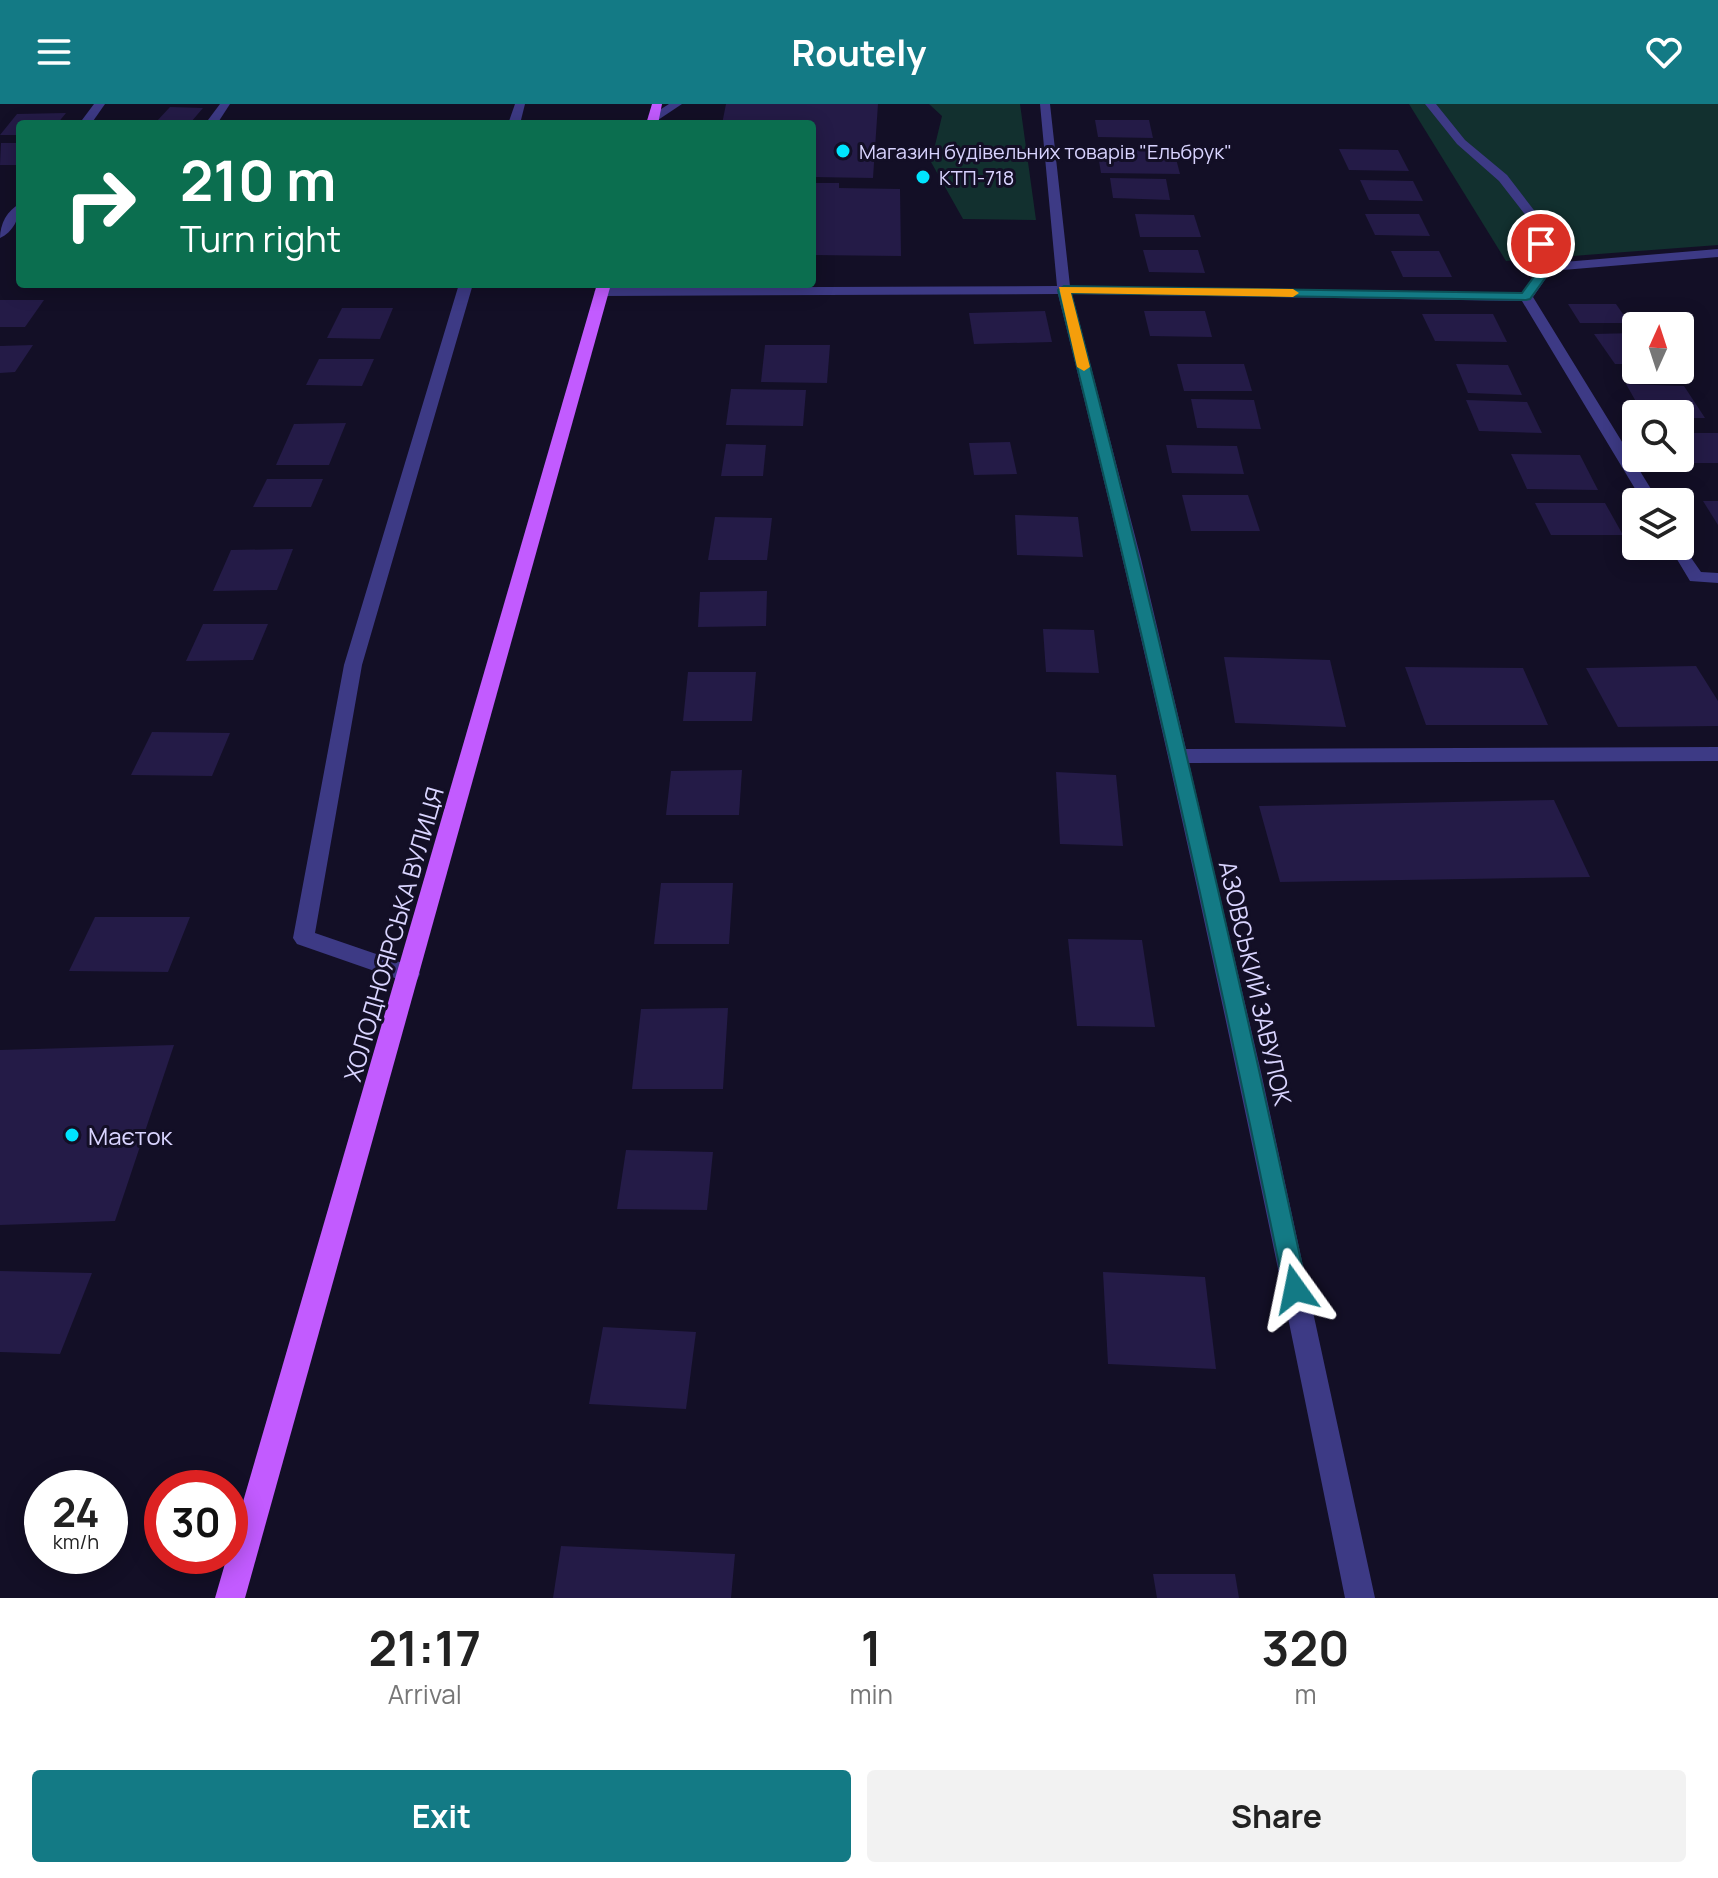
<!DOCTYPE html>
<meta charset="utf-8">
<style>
body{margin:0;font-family:Manrope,sans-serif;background:#f2f2f2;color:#222;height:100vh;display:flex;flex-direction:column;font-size:30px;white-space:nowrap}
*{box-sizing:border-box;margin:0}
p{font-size:26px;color:#767676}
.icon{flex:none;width:44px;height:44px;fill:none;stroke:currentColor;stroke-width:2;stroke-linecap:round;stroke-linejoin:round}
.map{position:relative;height:1494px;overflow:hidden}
.side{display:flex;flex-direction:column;background:#fff;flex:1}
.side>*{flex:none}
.hud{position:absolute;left:16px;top:16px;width:800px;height:168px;border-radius:8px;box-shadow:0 4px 20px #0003;background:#0b6e4f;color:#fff;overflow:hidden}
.needle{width:52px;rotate:3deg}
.buttons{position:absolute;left:1622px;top:208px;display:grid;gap:16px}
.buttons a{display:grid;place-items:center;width:72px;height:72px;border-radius:8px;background:#fff;box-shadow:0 4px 20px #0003;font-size:40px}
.speed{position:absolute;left:24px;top:1366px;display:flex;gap:16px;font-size:40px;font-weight:700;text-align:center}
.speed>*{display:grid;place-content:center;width:104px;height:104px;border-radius:50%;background:#fff;box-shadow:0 4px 20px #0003;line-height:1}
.speed small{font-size:20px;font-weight:400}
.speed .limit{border:12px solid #d22;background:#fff;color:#111}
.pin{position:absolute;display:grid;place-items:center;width:68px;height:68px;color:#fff;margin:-34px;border:4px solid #fff;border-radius:50%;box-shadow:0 2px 8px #0007}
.me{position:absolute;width:88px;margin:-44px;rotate:348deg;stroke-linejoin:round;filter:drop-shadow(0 0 6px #0008)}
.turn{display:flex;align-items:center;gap:28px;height:168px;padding:0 32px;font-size:36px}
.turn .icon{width:104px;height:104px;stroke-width:2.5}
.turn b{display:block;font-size:56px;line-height:68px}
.eta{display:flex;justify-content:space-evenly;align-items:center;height:136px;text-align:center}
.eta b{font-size:48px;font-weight:700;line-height:56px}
.button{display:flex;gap:16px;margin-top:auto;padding:16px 32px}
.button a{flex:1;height:92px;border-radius:8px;background:#137a85;color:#fff;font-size:32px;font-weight:700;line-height:92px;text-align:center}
.button a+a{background:#f2f2f2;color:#222}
header{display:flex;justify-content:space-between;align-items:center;height:104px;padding:0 32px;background:#137a85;color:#fff;font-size:36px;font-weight:700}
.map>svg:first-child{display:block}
</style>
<header><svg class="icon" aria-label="menu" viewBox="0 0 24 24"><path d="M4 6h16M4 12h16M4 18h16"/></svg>Routely<svg class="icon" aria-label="heart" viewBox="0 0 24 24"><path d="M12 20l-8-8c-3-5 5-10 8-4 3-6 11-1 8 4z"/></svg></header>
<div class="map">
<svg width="1718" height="1494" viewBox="0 0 1718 1494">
<rect width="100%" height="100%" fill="#130f26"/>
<g fill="#12302f">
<path d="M929 0H1020L1036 116 963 115 931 58 942 12Z"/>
<path d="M1409 0H1718V141L1506 157Z"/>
</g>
<g fill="#241b47">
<path d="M726 0H878L873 74 812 73V20H722Z"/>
<path d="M170 3 203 4 191 18 157 17Z"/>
<path d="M66 9 57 20H20V31H0L17 10Z"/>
<path d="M1095 16H1149L1153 34 1098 33Z"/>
<path d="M1 39H20V61H0Z"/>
<path d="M1097 45 1174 47 1180 70 1101 69Z"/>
<path d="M1339 45 1398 46 1409 67 1349 66Z"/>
<path d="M1110 74 1166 75 1170 96 1113 94Z"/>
<path d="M1360 76 1413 77 1423 97 1369 96Z"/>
<path d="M812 79H839V84L900 85 901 152 812 151Z"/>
<path d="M1135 110 1194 111 1201 133H1140Z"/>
<path d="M1365 110H1419L1430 132 1375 131Z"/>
<path d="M1143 146H1198L1205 169 1149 168Z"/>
<path d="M1391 147H1439L1452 173H1403Z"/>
<path d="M0 196H44L25 223H0Z"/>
<path d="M1568 200H1616L1629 219H1580Z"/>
<path d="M342 204H393L380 235 327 234Z"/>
<path d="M1045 207 1052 238 974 240 969 209Z"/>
<path d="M1144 207H1205L1212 233 1150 232Z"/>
<path d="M1422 210H1493L1507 238 1435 237Z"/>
<path d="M1636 229V260H1615L1594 230Z"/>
<path d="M33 241 15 268 0 269V242Z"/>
<path d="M765 241H830L827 279 761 278Z"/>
<path d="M319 255H374L362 282 306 281Z"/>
<path d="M1177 260H1244L1252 287H1184Z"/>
<path d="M1456 260 1508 261 1522 291 1468 289Z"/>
<path d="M1626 280 1684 282 1705 314H1680V310H1643Z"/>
<path d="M731 285 806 286 803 322 726 321Z"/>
<path d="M1191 295 1254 296 1261 325 1197 324Z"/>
<path d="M1466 296 1527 298 1542 329 1479 327Z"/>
<path d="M346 319 329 361H276L294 320Z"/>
<path d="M1680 329H1718V359H1676L1673 354H1680Z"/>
<path d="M1010 338 1017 370 974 371 969 339Z"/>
<path d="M726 340 766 341 763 372H721Z"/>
<path d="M1166 341 1237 342 1244 370 1172 369Z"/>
<path d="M1511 350 1580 351 1598 386 1527 385Z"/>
<path d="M267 375H323L311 403H253Z"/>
<path d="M1182 391H1248L1260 427H1191Z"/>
<path d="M1703 397H1718V421Z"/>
<path d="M1535 399H1605L1623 431H1551Z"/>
<path d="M1015 411 1078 413 1083 453 1017 451Z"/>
<path d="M715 413 772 414 767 456H708Z"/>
<path d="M293 445 277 486 213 487 231 446Z"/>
<path d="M767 487 766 522 698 523 700 488Z"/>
<path d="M203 520H268L253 556 186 557Z"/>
<path d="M1043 525 1094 526 1099 569 1046 568Z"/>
<path d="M1224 553 1330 556 1346 623 1235 619Z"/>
<path d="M1696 562 1718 597V622L1618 623 1586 564Z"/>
<path d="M1405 563 1523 564 1548 621H1426Z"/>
<path d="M688 568H756L752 617H683Z"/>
<path d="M152 628 230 629 212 672 131 671Z"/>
<path d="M742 666 739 711H666L671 667Z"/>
<path d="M1056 668 1116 671 1123 742 1060 740Z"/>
<path d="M1554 696 1590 773 1280 778 1259 702Z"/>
<path d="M661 779H733L729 840H654Z"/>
<path d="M95 813H190L168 868 69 867Z"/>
<path d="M1068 835 1142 836 1155 923 1077 922Z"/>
<path d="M728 904 723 985H632L641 905Z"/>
<path d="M174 941 115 1117 0 1121V946Z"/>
<path d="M626 1046 713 1048 707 1106 617 1105Z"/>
<path d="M0 1167 92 1169 60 1250 0 1248Z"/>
<path d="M1103 1168 1205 1173 1216 1265 1108 1260Z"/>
<path d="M603 1223 696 1228 686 1305 589 1300Z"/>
<path d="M561 1442 735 1450 731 1494H553Z"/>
<path d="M1153 1470H1235L1239 1494H1157Z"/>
</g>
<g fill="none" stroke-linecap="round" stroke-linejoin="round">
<path fill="#3d3a85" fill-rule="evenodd" d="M669 0H682L658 16H650V12Z"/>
<g fill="#3d3a85" fill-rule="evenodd">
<path d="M94 0H105L91 20H79Z"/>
<path d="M220 0H230L217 20H205Z"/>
<path d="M515 0H525L520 20H508Z"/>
<path d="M1040 0H1050L1070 182 1522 189 1541 163 1530 117 1499 77 1457 40 1425 0H1436L1465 36 1507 71 1540 114 1552 159 1718 145V153L1551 167 1533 193 1659 398H1643L1522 197 1072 190 1141 455 1186 645 1718 643V657L1189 659 1261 968 1375 1494H1345C1257 1057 1167 622 1058 190L601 192 594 188 601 184 1057 182Z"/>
<path d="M20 100C20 114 13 128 0 134 0 120 7 106 20 100Z"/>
<path d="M459 180H473L362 561 315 829 417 864 420 870 417 876 409 879 297 840 293 834 344 561Z"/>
<path d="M1680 438 1701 468 1718 469V479L1690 477 1669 442H1680Z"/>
</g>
<g fill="#c25bff" fill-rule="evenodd">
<path d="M652 0H662L658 20H646Z"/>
<path d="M597 180H611L245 1494H215Z"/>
</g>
</g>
<path fill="#137a85" stroke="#0c4f56" stroke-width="2" d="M1537 138 1547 140 1553 163 1530 195 1526 196 1071 189C1158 519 1235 851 1307 1185L1303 1192 1295 1196 1287 1192 1284 1185C1216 850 1141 517 1058 186L1064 182 1522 189 1541 163Z"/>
<path fill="#f59e0b" d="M1059 183 1293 185 1299 189 1293 193 1071 189 1090 263 1084 267 1077 263Z"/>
<g fill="#00e5ff" stroke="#130f26" stroke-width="3">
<circle cx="843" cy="47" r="8"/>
<circle cx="923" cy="73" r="8"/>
<circle cx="72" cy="1031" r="8"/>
</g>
<g text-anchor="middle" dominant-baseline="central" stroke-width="6" stroke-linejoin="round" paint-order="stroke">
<g font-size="20" fill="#d9d4ff" stroke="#130f26" text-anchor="start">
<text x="859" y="47">Магазин будівельних товарів "Ельбрук"</text>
<text x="939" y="73">КТП-718</text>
</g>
<g font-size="24" fill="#d9d4ff" stroke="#130f26">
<text transform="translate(393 830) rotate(-74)">ХОЛОДНОЯРСЬКА ВУЛИЦЯ</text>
<text transform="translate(1256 879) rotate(77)">АЗОВСЬКИЙ ЗАВУЛОК</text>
</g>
<g font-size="24" fill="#d9d4ff" stroke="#130f26" text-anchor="start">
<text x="88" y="1031">Маєток</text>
</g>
</g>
</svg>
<div class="buttons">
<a><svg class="needle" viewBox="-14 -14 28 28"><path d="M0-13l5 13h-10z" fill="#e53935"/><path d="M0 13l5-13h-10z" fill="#767676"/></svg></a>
<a><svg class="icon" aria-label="search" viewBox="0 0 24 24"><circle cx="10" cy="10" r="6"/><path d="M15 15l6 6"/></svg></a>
<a><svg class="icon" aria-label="layers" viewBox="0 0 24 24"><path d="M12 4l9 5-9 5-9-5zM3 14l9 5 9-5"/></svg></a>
</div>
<div class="speed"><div>24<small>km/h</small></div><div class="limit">30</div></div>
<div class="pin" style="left:1541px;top:140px;background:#d93025"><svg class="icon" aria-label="arrive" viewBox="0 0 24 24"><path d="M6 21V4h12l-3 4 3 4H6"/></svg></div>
<svg class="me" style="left:1295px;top:1185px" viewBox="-20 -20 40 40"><path d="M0-17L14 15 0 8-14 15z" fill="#137a85" stroke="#fff" stroke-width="4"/></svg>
<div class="hud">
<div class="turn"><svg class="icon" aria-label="right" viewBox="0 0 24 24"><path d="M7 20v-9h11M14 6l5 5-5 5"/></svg><div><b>210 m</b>Turn right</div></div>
</div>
</div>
<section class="side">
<div class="eta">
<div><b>21:17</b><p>Arrival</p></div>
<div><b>1</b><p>min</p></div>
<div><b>320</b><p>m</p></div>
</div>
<div class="button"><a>Exit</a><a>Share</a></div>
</section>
